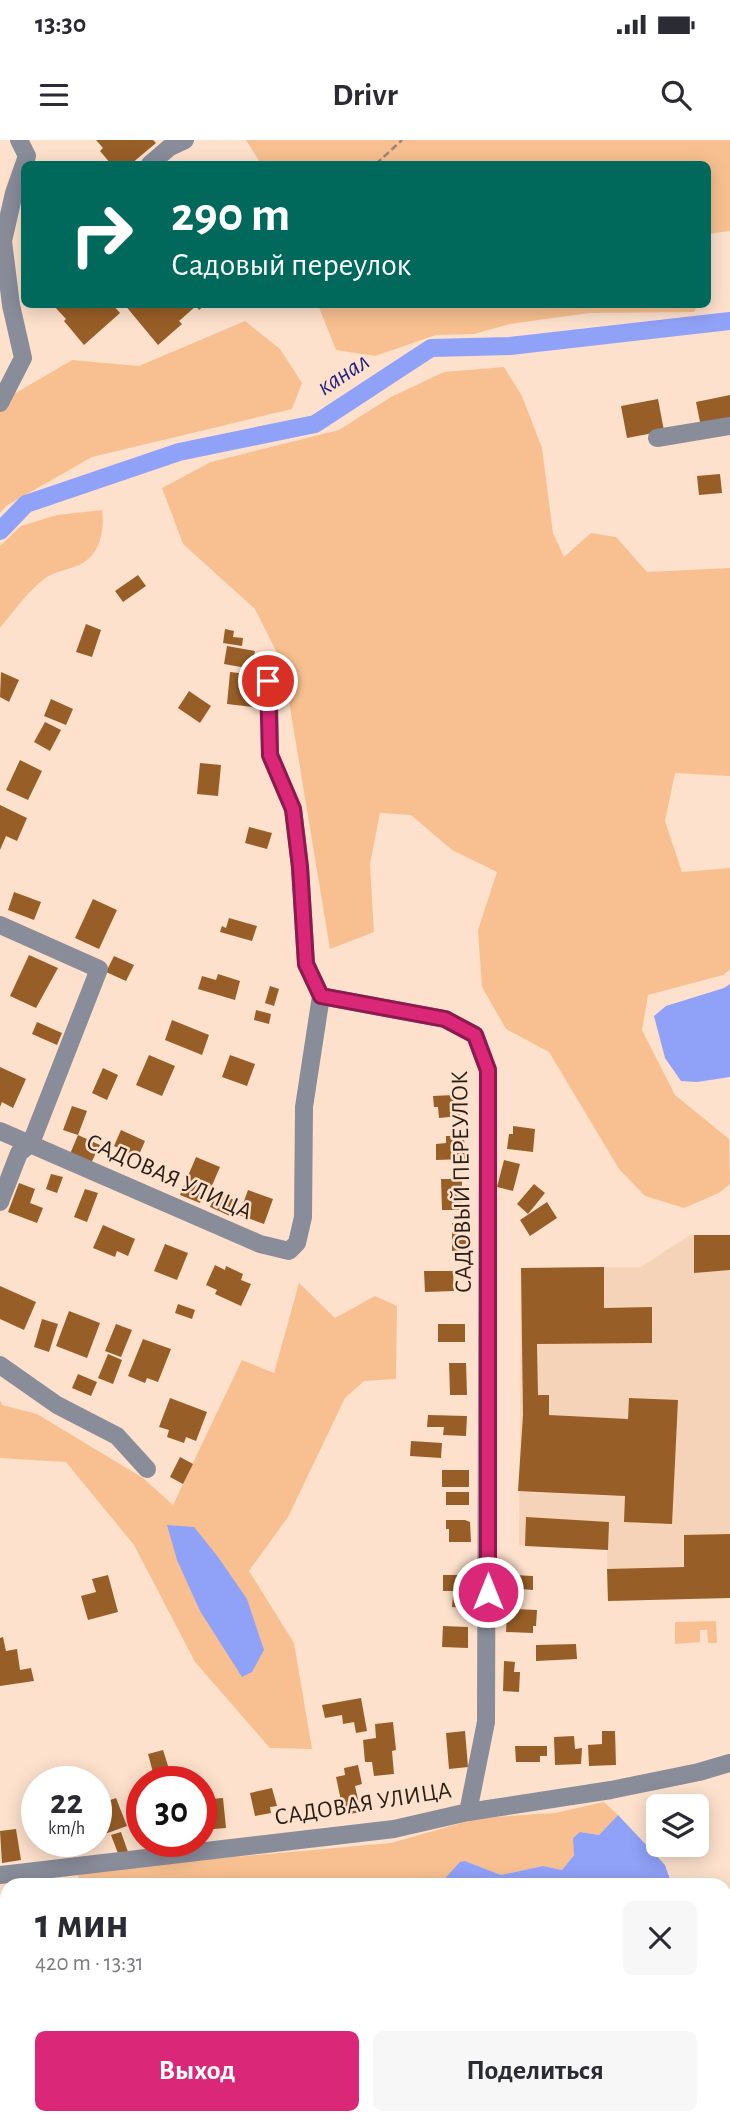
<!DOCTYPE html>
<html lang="ru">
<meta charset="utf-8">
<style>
body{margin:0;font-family:"Alegreya Sans",sans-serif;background:#f7f7f7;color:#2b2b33;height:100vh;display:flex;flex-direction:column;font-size:26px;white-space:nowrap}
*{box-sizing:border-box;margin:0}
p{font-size:23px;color:#7c7c81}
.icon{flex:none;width:38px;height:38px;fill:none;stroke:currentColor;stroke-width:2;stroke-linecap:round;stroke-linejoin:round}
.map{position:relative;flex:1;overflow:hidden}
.side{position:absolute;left:0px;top:1738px;width:732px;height:247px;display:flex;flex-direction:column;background:#fff;border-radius:21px 21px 0 0;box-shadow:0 4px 18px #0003}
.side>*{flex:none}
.hud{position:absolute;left:21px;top:21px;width:690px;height:147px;border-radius:10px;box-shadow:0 4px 18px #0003;background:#00695c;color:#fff;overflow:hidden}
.tools{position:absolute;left:646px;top:1654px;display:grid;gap:14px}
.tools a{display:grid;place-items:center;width:63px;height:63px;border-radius:10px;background:#fff;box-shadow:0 4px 18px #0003;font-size:35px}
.speed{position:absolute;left:21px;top:1626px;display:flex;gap:14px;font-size:35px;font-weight:700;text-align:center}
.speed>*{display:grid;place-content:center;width:91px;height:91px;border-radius:50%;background:#fff;box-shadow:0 4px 18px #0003;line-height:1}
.speed small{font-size:18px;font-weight:400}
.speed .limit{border:10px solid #d22;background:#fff;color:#111}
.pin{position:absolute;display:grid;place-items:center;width:60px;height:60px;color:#fff;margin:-30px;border:4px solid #fff;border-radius:50%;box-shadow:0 2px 7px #0007}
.me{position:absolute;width:77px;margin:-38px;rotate:0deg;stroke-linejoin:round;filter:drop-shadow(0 0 5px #0008)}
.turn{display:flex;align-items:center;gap:24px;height:147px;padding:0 35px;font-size:32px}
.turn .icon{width:91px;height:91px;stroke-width:2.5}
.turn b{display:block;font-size:49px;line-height:60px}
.round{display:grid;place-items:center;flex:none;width:74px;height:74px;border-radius:10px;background:#f7f7f7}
.head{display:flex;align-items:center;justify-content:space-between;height:119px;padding:0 35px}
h1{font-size:42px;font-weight:700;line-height:52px}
.button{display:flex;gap:14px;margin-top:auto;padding:14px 35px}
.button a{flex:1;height:80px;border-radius:10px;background:#db2777;color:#fff;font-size:28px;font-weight:700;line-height:80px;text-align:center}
.button a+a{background:#f7f7f7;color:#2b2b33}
.status{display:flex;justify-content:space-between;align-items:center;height:49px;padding:0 35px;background:#fff;direction:ltr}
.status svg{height:19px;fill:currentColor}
header{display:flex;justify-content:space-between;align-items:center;height:91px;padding:0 35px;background:#fff;font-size:32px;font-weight:700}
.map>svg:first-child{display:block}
</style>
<div class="status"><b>13:30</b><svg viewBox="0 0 49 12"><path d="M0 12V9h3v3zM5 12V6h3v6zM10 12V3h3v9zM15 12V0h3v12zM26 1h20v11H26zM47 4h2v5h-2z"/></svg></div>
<header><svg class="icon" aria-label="menu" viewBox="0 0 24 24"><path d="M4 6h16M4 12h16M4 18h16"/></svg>Drivr<svg class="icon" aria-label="search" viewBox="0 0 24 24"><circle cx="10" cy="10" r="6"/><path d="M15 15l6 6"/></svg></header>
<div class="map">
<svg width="730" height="1984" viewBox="0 0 730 1984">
<rect width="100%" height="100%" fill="#fde1cc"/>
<path fill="#f4d3b8" d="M690 1095H730V1458L608 1461 607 1410 519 1405 521 1128 641 1127Z"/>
<g fill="#f8c090">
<path d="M246 0H730V91L707 94V24H261Z"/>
<path d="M318 165H698L694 172 589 173 510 184 474 194 436 195 375 216 336 210Z"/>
<path d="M245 181 280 209 302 243 292 269 92 317 6 366 0 373V272L9 257 72 220 139 226Z"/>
<path d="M504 227 522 256 542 308 553 393 564 417 591 393 616 397 647 432 730 428V636L675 633 665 681 682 732 730 728V830L723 835 648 855 642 890 675 955 729 999 730 1044 719 1053 684 1068 645 1056 619 1029 549 912 506 889 482 847 478 790 497 732 452 710 411 675 380 673 370 724 374 792 330 809 283 525 255 469 183 404 162 348 211 322 339 290 391 257 444 232Z"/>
<path d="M102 370C105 390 100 416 79 425 67 430 53 432 44 439 26 453 14 471 0 488V406L21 386 57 375Z"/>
<path d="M299 1143 335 1178 375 1156 397 1166 396 1239 364 1241 345 1258 288 1377 249 1431 294 1503 312 1609 270 1608 195 1522 134 1405 66 1322 0 1318V1260L2 1265 37 1274 143 1338 173 1365 242 1220 274 1233Z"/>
<path d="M716 1481 717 1503H708L707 1490H700V1502L675 1504V1482Z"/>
<path d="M604 1662 618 1675 599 1695 580 1692 574 1715 562 1730 543 1726 501 1735 465 1721 439 1745H80L77 1731 391 1703 479 1678 555 1673Z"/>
<rect x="0" y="1852" width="7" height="80"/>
<path d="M725 1863 730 1870V1984H510L509 1978H724Z"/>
</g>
<g fill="#90a1f8">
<path d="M730 844V937L697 942 681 941 665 918 654 876 666 866 724 848Z"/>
<path d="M167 1385 194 1387 218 1417 247 1459 264 1510 252 1532 242 1537 200 1471 177 1420Z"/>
<path d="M618 1675 665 1725 672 1745H439L460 1722 465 1721 501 1735 543 1726 562 1730 574 1715 573 1698 580 1692 599 1695Z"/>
</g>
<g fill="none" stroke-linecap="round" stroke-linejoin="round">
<path stroke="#90a1f8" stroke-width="18" d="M0 391 26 364 179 312 315 284 431 208 510 206 730 181"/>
</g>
<g fill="#985e27">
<path d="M96 0H153L156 3 131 24H111L100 11 103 8Z"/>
<path d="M52 164H112L120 173 84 205 64 181 66 179Z"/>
<path d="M124 164H206L199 170 196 166 179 181 182 184 158 205Z"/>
<path d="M730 255V281L701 287 696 262Z"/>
<path d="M658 259 664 291 627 298 621 266Z"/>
<path d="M720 334 722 353 699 355 697 336Z"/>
<path d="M138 435 146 446 123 462 115 451Z"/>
<path d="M86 484 101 490 92 517 76 512Z"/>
<path d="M225 489 234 491 233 497 243 498 242 506 223 503Z"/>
<path d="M227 506 255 511 252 529 224 524Z"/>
<path d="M1 532 19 540 9 562 0 557Z"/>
<path d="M230 532 256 535 253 567 227 564Z"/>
<path d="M189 551 211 566 200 583 178 568Z"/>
<path d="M51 559 73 569 66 585 44 576Z"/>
<path d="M45 582 61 590 50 611 34 602Z"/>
<path d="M20 620 42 631 28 660 6 650Z"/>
<path d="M200 623 221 625 218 656 197 654Z"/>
<path d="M0 665 27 678 17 701 6 696 0 710Z"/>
<path d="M249 687 272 693 267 709 245 703Z"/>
<path d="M14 752 41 762 34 780 8 770Z"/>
<path d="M93 759 117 770 99 809 75 798Z"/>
<path d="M229 778 257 786 252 801 220 792 222 786 226 788Z"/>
<path d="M29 815 58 828 36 868 10 856Z"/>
<path d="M114 816 134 825 126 841 106 832Z"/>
<path d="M218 834 240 841 235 860 198 849 202 836 216 840Z"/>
<path d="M270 846 279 849 274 866 265 863Z"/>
<path d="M256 870 271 874 269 884 254 880Z"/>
<path d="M172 880 209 895 202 915 165 900Z"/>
<path d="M37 882 62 893 57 905 32 894Z"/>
<path d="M149 915 175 926 162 956 136 945Z"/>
<path d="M230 915 255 924 247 946 222 937Z"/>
<path d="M0 927 26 939 13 968 2 962 0 967Z"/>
<path d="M103 928 118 935 107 960 92 953Z"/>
<path d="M453 955 454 963H459L460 976 439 978 438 967H434L433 956Z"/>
<path d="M72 966 87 971 78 995 63 990Z"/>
<path d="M513 986 535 989 533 1012 507 1009 509 994H513Z"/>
<path d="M121 990 145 1001 138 1017 114 1006Z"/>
<path d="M78 995 100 1005 91 1023 70 1014Z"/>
<path d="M446 996H464L465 1019 436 1020V1004L446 1003Z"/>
<path d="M196 1017 220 1027 210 1050 206 1049 200 1063 180 1055Z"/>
<path d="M504 1020 520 1024 513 1051 497 1047Z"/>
<path d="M51 1034 63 1037 57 1053 46 1049Z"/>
<path d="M441 1039H462V1070H442Z"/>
<path d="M19 1043 35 1049 30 1063 43 1068 37 1083 8 1072Z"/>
<path d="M534 1044 545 1053 528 1074 517 1064Z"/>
<path d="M85 1049 98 1053 87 1082 74 1077Z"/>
<path d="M248 1050 273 1059 264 1084 239 1075Z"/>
<path d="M217 1052 236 1061 230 1076 210 1067Z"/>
<path d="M547 1062 557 1078 530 1096 520 1080Z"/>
<path d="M452 1083H466L467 1111H452Z"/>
<path d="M103 1085 135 1099 128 1116 117 1111 115 1117 93 1108Z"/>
<path d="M694 1095H730V1130L694 1133Z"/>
<path d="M165 1104 188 1113 177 1140 154 1131Z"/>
<path d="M215 1125 225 1130 226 1126 243 1134 241 1140 251 1144 241 1166 215 1154 217 1150 206 1145Z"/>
<path d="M604 1127V1168L652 1167V1203L537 1204 538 1255H549V1275L628 1279 629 1258 678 1260 672 1384 624 1382 625 1356 518 1351 523 1275 521 1128Z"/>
<path d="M424 1131H453L454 1151 425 1152Z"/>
<path d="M0 1146 36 1162 24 1190 0 1179Z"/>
<path d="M178 1164 195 1170 192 1179 175 1173Z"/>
<path d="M69 1171 100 1183 87 1218 56 1206Z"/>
<path d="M42 1179 58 1184 49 1212 34 1207Z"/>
<path d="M116 1184 132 1190 121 1217 105 1211Z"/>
<rect x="438" y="1184" width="27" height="18"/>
<path d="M143 1199 171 1209 158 1242 147 1238 145 1243 128 1236Z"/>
<path d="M108 1214 122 1220 113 1244 98 1238Z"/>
<path d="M449 1223H466L467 1255H450Z"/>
<path d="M78 1234 97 1242 91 1256 72 1248Z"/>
<path d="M170 1258 207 1272 196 1301 186 1297 184 1303 167 1297 169 1290 159 1287Z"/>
<path d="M428 1275 467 1276 466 1296 443 1295 444 1287H427Z"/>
<path d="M411 1301 442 1303 441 1318 410 1316Z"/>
<path d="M180 1317 193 1324 183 1344 170 1337Z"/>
<rect x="442" y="1330" width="27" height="17"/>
<rect x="446" y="1352" width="23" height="13"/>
<path d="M526 1377 609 1382 608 1410 525 1406Z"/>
<path d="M446 1380H465L470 1382 471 1402H449V1389H446Z"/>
<path d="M730 1394V1458L608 1461 607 1429 684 1427V1395Z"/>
<path d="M108 1435 118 1472 88 1480 81 1456 96 1452 92 1439Z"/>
<rect x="443" y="1435" width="27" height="16"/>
<path d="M512 1435 533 1436V1450L511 1448Z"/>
<path d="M453 1456 470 1457 469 1468 452 1467Z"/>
<path d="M515 1469 537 1470 536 1486H533V1493L506 1492 507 1472 514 1473Z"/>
<path d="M443 1486 468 1487V1508L442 1507Z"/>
<path d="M3 1497 6 1511 17 1509 20 1530 31 1528 34 1541 0 1546V1498Z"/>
<path d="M576 1504 577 1519 536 1521V1505Z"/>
<path d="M504 1521 515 1522 514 1532H520L519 1552 503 1551Z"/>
<path d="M361 1558 367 1591 356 1593 354 1582 343 1584 342 1575 325 1578 322 1565Z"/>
<path d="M393 1582 396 1610 392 1611 394 1634 374 1636 372 1622H365L363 1600 376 1598 375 1584Z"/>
<path d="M465 1591 468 1627 449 1629 446 1593Z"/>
<path d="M602 1591H615L616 1625 589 1626 588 1605 602 1604Z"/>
<path d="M574 1596 575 1609 582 1608 581 1624 555 1625 554 1597Z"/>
<path d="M515 1606H547V1616H540V1622H516Z"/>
<path d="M163 1610 170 1632 154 1636 148 1614Z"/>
<path d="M358 1625 362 1644 355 1646 361 1672 344 1675 336 1637 345 1635 344 1628Z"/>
<path d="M272 1648 277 1666 270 1667 271 1673 255 1676 250 1653Z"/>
<path d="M116 1658 127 1686 102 1695 96 1678V1665Z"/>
<path d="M223 1658 226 1688 201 1690V1660Z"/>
<path d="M16 1689 21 1720 2 1723 0 1691Z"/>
<path d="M121 1692 128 1712 119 1716 111 1695Z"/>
</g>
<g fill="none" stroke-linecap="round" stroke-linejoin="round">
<g stroke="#9a8778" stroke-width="2.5" stroke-dasharray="7 3.5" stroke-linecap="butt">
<path d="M376 24 402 0"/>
<path d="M0 1938 7 1939"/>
<path d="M586 1978 622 1984"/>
</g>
<g stroke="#898c99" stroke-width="18">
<path d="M150 24 170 7 185 0"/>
<path d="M0 263 23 218 11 165 3 101 14 53 27 16 19 0"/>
<path d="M657 298 730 286"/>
<path d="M269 541 270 615 293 669 300 727 306 824 321 856 445 879 475 895 488 930 486 1582 468 1672"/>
<path d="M0 785 99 829 31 1003 19 1013 0 1062"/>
<path d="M0 991 260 1104 289 1111 297 1103 303 1077 304 967 321 856"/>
<path d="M0 1225 57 1265 117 1296 147 1329"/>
<path d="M0 1735 394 1689 468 1672 611 1650 699 1632 730 1623"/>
</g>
</g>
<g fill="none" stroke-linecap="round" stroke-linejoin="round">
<defs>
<path id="route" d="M268 541 270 615 293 669 300 727 306 824 321 856 445 879 475 895 488 930V1452"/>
</defs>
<use href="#route" stroke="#8e194d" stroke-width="18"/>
<use href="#route" stroke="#db2777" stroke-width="12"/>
</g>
<g text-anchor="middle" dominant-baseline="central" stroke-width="5" stroke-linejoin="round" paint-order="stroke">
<g font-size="24" fill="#291f17" stroke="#fde1cc">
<text transform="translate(169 1037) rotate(24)">САДОВАЯ УЛИЦА</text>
<text transform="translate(462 1042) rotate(-91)">САДОВЫЙ ПЕРЕУЛОК</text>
<text transform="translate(363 1664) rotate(-9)">САДОВАЯ УЛИЦА</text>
</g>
<g font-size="26" font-style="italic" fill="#242284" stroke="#fde1cc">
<text transform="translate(343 234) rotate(-33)">канал</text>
</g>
</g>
</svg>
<div class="tools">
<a><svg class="icon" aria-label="layers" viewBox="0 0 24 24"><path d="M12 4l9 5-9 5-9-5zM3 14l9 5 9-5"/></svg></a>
</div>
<div class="speed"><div>22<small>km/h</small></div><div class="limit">30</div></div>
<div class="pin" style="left:268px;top:541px;background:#d93025"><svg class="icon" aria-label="arrive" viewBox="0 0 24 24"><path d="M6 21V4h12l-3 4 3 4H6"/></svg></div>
<svg class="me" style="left:488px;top:1452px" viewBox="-20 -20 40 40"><circle r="17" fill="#db2777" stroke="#fff" stroke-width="3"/><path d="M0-11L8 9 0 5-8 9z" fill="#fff"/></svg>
<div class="hud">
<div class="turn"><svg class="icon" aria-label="right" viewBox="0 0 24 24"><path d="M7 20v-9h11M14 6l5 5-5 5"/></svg><div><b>290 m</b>Садовый переулок</div></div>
</div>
<section class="side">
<div class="head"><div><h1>1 мин</h1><p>420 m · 13:31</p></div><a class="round"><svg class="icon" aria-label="close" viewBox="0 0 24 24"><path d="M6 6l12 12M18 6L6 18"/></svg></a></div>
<div class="button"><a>Выход</a><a>Поделиться</a></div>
</section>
</div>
